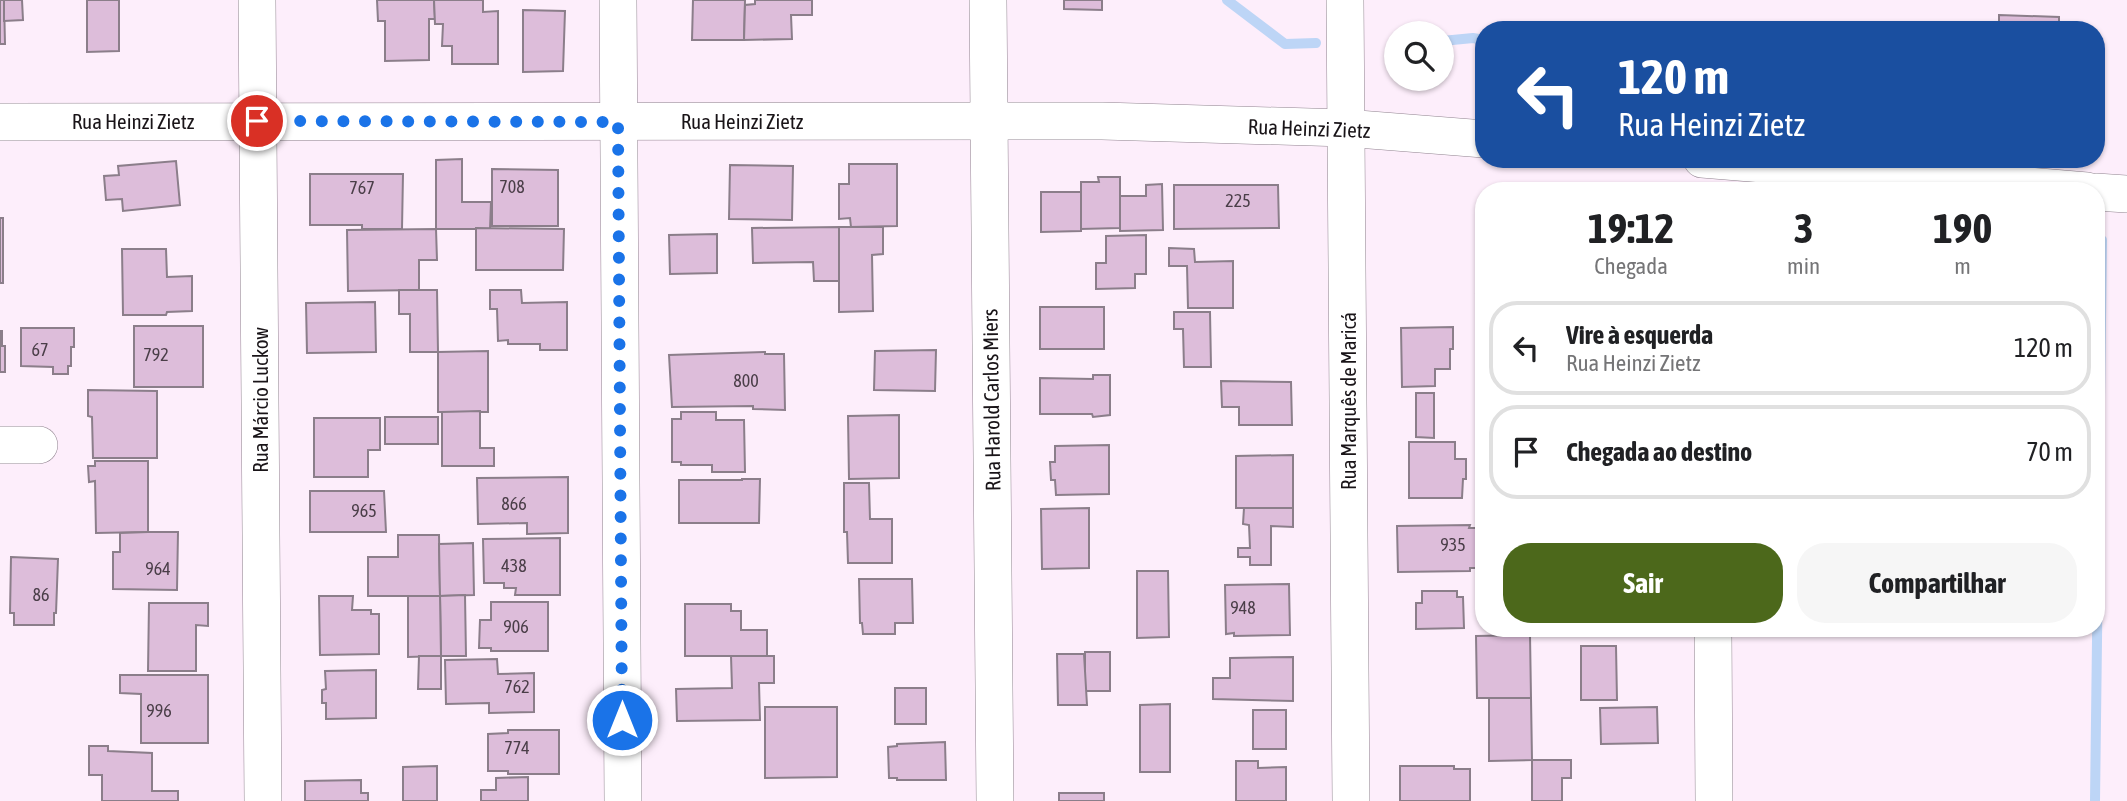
<!DOCTYPE html>
<html lang="pt">
<meta charset="utf-8">
<style>
body{margin:0;font-family:"Asap Condensed",sans-serif;background:#f6f6f6;color:#202124;height:100vh;display:flex;flex-direction:column;font-size:26px;white-space:nowrap}
*{box-sizing:border-box;margin:0}
p{font-size:23px;color:#757577}
.icon{flex:none;width:38px;height:38px;fill:none;stroke:currentColor;stroke-width:2;stroke-linecap:round;stroke-linejoin:round}
.map{position:relative;flex:1;overflow:hidden}
.details{position:absolute;left:1475px;top:182px;width:630px;height:455px;display:flex;flex-direction:column;background:#fff;border-radius:28px;box-shadow:0 2px 5px #0004}
.details>*{flex:none}
.banner{position:absolute;left:1475px;top:21px;width:630px;height:147px;border-radius:28px;box-shadow:0 2px 5px #0004;background:#1a4fa0;color:#fff;overflow:hidden}
.fabs{position:absolute;left:1384px;top:21px;display:grid;gap:14px}
.fabs a{display:grid;place-items:center;width:70px;height:70px;border-radius:50%;background:#fff;box-shadow:0 2px 5px #0004;font-size:35px}
.pin{position:absolute;display:grid;place-items:center;width:60px;height:60px;color:#fff;margin:-30px;border:4px solid #fff;border-radius:50%;box-shadow:0 2px 7px #0007}
.me{position:absolute;width:77px;margin:-38px;rotate:0deg;stroke-linejoin:round;filter:drop-shadow(0 0 5px #0008)}
.turn{display:flex;align-items:center;gap:24px;height:147px;padding:0 28px;font-size:32px}
.turn .icon{width:91px;height:91px;stroke-width:2.5}
.turn b{display:block;font-size:49px;line-height:60px}
.eta{display:flex;justify-content:space-evenly;align-items:center;height:119px;text-align:center}
.eta b{font-size:42px;font-weight:700;line-height:49px}
.cta{display:flex;gap:14px;margin-top:auto;padding:14px 28px}
.cta a{flex:1;height:80px;border-radius:28px;background:#4c681b;color:#fff;font-size:28px;font-weight:700;line-height:80px;text-align:center}
.cta a+a{background:#f6f6f6;color:#202124}
ul{padding:0;list-style:none}
li{display:flex;align-items:center;gap:21px;height:94px;margin:0 14px 10px;padding:0 14px;border:4px solid #e0e0e0;border-radius:28px}
li div{flex:1}
li b{display:block;font-size:26px}
li em{font-style:normal}
.map>svg:first-child{display:block}
</style>
<div class="map">
<svg width="2127" height="801" viewBox="0 0 2127 801">
<rect width="100%" height="100%" fill="#fdeefb"/>
<g fill="none" stroke-linecap="round" stroke-linejoin="round">
<g stroke="#bdd5f6" stroke-width="10">
<path d="M1227 0 1285 44 1316 43"/>
<path d="M1442 41 1473 38 1484 40"/>
<path d="M2095 801 2102 240"/>
</g>
</g>
<g fill="#ddbdda" stroke="#8b7e8a" stroke-width="2">
<path d="M0 0H4L5 44H0Z"/>
<path d="M4 0H22L23 20 4 21Z"/>
<path d="M87 0H119V51L87 52Z"/>
<path d="M377 0H434L435 19H429V60L385 61V21H378Z"/>
<path d="M434 0H483V12L498 11V64H452V46H442L443 24H435Z"/>
<path d="M693 0H745L744 40H692Z"/>
<path d="M755 0H812V15H791L792 39 744 40 745 5 755 4Z"/>
<path d="M1064 0H1102V10L1064 9Z"/>
<path d="M523 10 565 11 563 71 523 72Z"/>
<path d="M1999 15 2059 17V30H1999Z"/>
<path d="M462 159V202H491L490 229H436V160Z"/>
<path d="M176 161 180 205 123 211 122 199 106 200 104 176 119 175 118 166Z"/>
<path d="M849 164H897V226L851 227 850 218 839 219V184H849Z"/>
<path d="M730 165 793 166 792 220 729 219Z"/>
<path d="M492 169 558 170V226H492Z"/>
<path d="M310 174H403L402 229H362V225H310Z"/>
<path d="M1098 177H1120V228L1081 229V182H1099Z"/>
<path d="M1162 184 1163 230 1120 231V196H1146V185Z"/>
<path d="M1174 185H1278L1279 228 1174 229Z"/>
<path d="M1041 192H1081V231L1041 232Z"/>
<rect x="0" y="218" width="3" height="65"/>
<path d="M839 227V281H814L813 262 753 263 752 228Z"/>
<path d="M839 227H883V254L872 255 873 311 839 312Z"/>
<path d="M476 228 564 229 563 270H476Z"/>
<path d="M436 229 437 260H419V290L348 291 347 230Z"/>
<path d="M717 234V273L670 274 669 235Z"/>
<path d="M1146 235V274H1135V288L1096 289V263H1106V236Z"/>
<path d="M1169 248 1194 249 1195 262 1233 261V308H1188L1187 266H1169Z"/>
<path d="M122 249H166L167 277 192 276V311L167 312 166 315H123Z"/>
<path d="M1477 261H1484V293H1476Z"/>
<path d="M399 290H437L438 352H410V314H399Z"/>
<path d="M490 290H521L522 303 567 302V350H540V344H508V340L498 341 497 309H490Z"/>
<path d="M375 302 376 352 307 353 306 303Z"/>
<rect x="1040" y="307" width="64" height="42"/>
<path d="M1174 312H1210L1211 367H1184L1183 329H1174Z"/>
<rect x="134" y="326" width="69" height="61"/>
<path d="M1453 327V349H1450V369H1435V386L1402 387 1401 328Z"/>
<path d="M21 328H74V347H71V366H68V374H53V367L21 366Z"/>
<path d="M0 331H2V346H5V372H0Z"/>
<path d="M936 350 935 391 874 390 875 351Z"/>
<path d="M488 351V412H438V352Z"/>
<path d="M765 352V354H784L785 410 753 409V406L672 407 669 355Z"/>
<path d="M1093 375H1110V415L1093 417 1092 414H1040V378L1093 379Z"/>
<path d="M1221 381 1291 382 1292 425H1239V407H1222Z"/>
<path d="M88 390 157 391V458H93L92 417 88 416Z"/>
<path d="M1416 393H1434V438L1416 437Z"/>
<path d="M480 411V448H494V466H442V412Z"/>
<path d="M681 412H716V420H744L745 472H712V465H681V462H672V419H681Z"/>
<path d="M899 415V478L849 479 848 416Z"/>
<rect x="385" y="417" width="53" height="27"/>
<path d="M314 418H380V450H368V477H314Z"/>
<path d="M1409 442H1455V459H1466V479H1463L1462 498H1409Z"/>
<path d="M1109 445V494L1056 495 1055 480H1051L1050 462H1055V446Z"/>
<path d="M1293 455V508H1236V456Z"/>
<path d="M95 461H148V532L96 533 95 481 89 482 88 466H95Z"/>
<path d="M568 477V533L527 534V523L478 524 477 478Z"/>
<path d="M742 479H760L759 523H679V480H742Z"/>
<path d="M844 483H869L870 519H892V563H848L847 532H844Z"/>
<path d="M310 491H384L386 532H310Z"/>
<path d="M1089 508V568L1042 569 1041 509Z"/>
<path d="M1244 508H1293V527L1271 526V565H1250V557H1238V548H1250L1249 525 1243 524Z"/>
<path d="M1470 525 1469 528H1478L1479 568H1470V571L1398 572 1397 526Z"/>
<path d="M148 532H178L177 590 113 589V552H120V533Z"/>
<path d="M398 535H439L440 596H368V557H398Z"/>
<path d="M560 538V595H515L516 588H504V583H484L483 539Z"/>
<path d="M473 543 474 595 440 596 439 544Z"/>
<path d="M11 557 58 559 56 613H54V625H14V613H10Z"/>
<path d="M1137 571H1168L1169 637 1137 638Z"/>
<path d="M859 579H912L913 623H895V634H863L862 623H860Z"/>
<path d="M1289 584 1290 635 1234 636V633L1226 634 1225 585Z"/>
<path d="M1422 591H1457V597H1463L1464 628 1416 629V603H1422Z"/>
<path d="M465 595 466 656H441L440 596Z"/>
<path d="M319 596H353L352 610H371V614H379V654L320 655Z"/>
<path d="M408 596H440L441 656 408 657Z"/>
<path d="M491 602H548V651H491V648H479L480 620H491Z"/>
<path d="M149 603H208V626L196 625V671H148Z"/>
<path d="M685 604H731V611H741V630H767V656H685Z"/>
<path d="M1530 635 1531 698H1477L1476 636Z"/>
<path d="M1581 646H1616L1617 700H1581Z"/>
<rect x="1085" y="652" width="25" height="39"/>
<path d="M1057 654H1084L1087 705H1058Z"/>
<path d="M419 656H441V689H418Z"/>
<path d="M731 656H774V683H759L760 720 677 721 676 689 732 688Z"/>
<path d="M1293 657V701L1213 699V678H1230V658Z"/>
<path d="M497 659 498 674 534 673V712L489 713V703L446 704 445 660Z"/>
<path d="M376 670V718L326 719V703H322V690L326 689 325 671Z"/>
<path d="M120 675H208V743H141V694L120 693Z"/>
<rect x="895" y="688" width="31" height="36"/>
<path d="M1489 698H1531L1532 760 1489 761Z"/>
<path d="M1170 704V772H1140V705Z"/>
<path d="M765 707H837V777L765 778Z"/>
<path d="M1657 707 1658 743 1601 744 1600 708Z"/>
<rect x="1253" y="710" width="33" height="39"/>
<path d="M508 730H559V774H508V771H488V734L508 733Z"/>
<path d="M945 742 946 780H897V778H889L888 747 897 746V744Z"/>
<path d="M89 746H108V751L152 753V791H178V801H102V775H89Z"/>
<path d="M1532 760H1571V778H1562V801H1532Z"/>
<path d="M1236 761H1258V768L1286 767V801H1236Z"/>
<path d="M437 766V801H403V767Z"/>
<path d="M1400 766H1454V769H1470V801H1400Z"/>
<path d="M528 777V801H481V790H496V778Z"/>
<path d="M361 780V793H368V801H305V781Z"/>
<rect x="1059" y="793" width="45" height="8"/>
</g>
<g fill="none" stroke-linecap="round" stroke-linejoin="round">
<defs>
<g id="minor">
<path d="M257 0 263 801"/>
<path d="M618 0 623 801"/>
<path d="M988 0 995 801"/>
<path d="M1345 0 1351 801"/>
<path d="M0 122 1102 121 1345 128 1484 139"/>
<path d="M1702 159 2087 191"/>
<path d="M2096 192 2127 194"/>
<path d="M0 445H39"/>
<path d="M1713 628 1714 801"/>
</g>
</defs>
<use href="#minor" stroke="#918490" stroke-width="38"/>
<use href="#minor" stroke="#fff" stroke-width="37"/>
</g>
<g fill="none" stroke-linecap="round" stroke-linejoin="round">
<path stroke="#1a73e8" stroke-width="12" stroke-dasharray="0 21.6" d="M257 121 618 122 622 720"/>
</g>
<g text-anchor="middle" dominant-baseline="central" stroke-width="5" stroke-linejoin="round" paint-order="stroke">
<g font-size="18" fill="#4a3e48">
<text x="512" y="186">708</text>
<text x="362" y="187">767</text>
<text x="1238" y="200">225</text>
<text x="40" y="349">67</text>
<text x="156" y="354">792</text>
<text x="746" y="380">800</text>
<text x="514" y="503">866</text>
<text x="364" y="510">965</text>
<text x="1453" y="544">935</text>
<text x="514" y="565">438</text>
<text x="158" y="568">964</text>
<text x="41" y="594">86</text>
<text x="1243" y="607">948</text>
<text x="516" y="626">906</text>
<text x="517" y="686">762</text>
<text x="159" y="710">996</text>
<text x="517" y="747">774</text>
</g>
<g font-size="21" fill="#191418" stroke="#fff">
<text x="133" y="121">Rua Heinzi Zietz</text>
<text x="742" y="121">Rua Heinzi Zietz</text>
<text transform="translate(1309 128) rotate(2)">Rua Heinzi Zietz</text>
<text transform="translate(260 400) rotate(-90)">Rua Márcio Luckow</text>
<text transform="translate(991 400) rotate(-91)">Rua Harold Carlos Miers</text>
<text transform="translate(1348 401) rotate(-90)">Rua Marquês de Maricá</text>
</g>
</g>
</svg>
<div class="fabs">
<a><svg class="icon" aria-label="search" viewBox="0 0 24 24"><circle cx="10" cy="10" r="6"/><path d="M15 15l6 6"/></svg></a>
</div>
<div class="pin" style="left:257px;top:121px;background:#d93025"><svg class="icon" aria-label="arrive" viewBox="0 0 24 24"><path d="M6 21V4h12l-3 4 3 4H6"/></svg></div>
<svg class="me" style="left:622px;top:720px" viewBox="-20 -20 40 40"><circle r="17" fill="#1a73e8" stroke="#fff" stroke-width="3"/><path d="M0-11L8 9 0 5-8 9z" fill="#fff"/></svg>
<div class="banner">
<div class="turn"><svg class="icon" aria-label="left" viewBox="0 0 24 24"><path d="M17 20v-9H6M10 6l-5 5 5 5"/></svg><div><b>120 m</b>Rua Heinzi Zietz</div></div>
</div>
<section class="details">
<div class="eta">
<div><b>19:12</b><p>Chegada</p></div>
<div><b>3</b><p>min</p></div>
<div><b>190</b><p>m</p></div>
</div>
<ul>
<li><svg class="icon" aria-label="left" viewBox="0 0 24 24"><path d="M17 20v-9H6M10 6l-5 5 5 5"/></svg><div><b>Vire à esquerda</b><p>Rua Heinzi Zietz</p></div><em>120 m</em></li>
<li><svg class="icon" aria-label="arrive" viewBox="0 0 24 24"><path d="M6 21V4h12l-3 4 3 4H6"/></svg><div><b>Chegada ao destino</b></div><em>70 m</em></li>
</ul>
<div class="cta"><a>Sair</a><a>Compartilhar</a></div>
</section>
</div>
